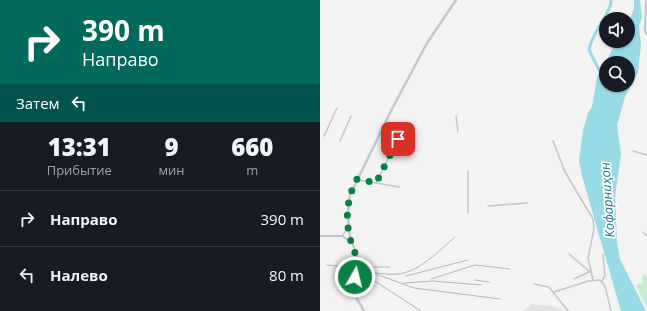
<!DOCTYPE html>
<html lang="ru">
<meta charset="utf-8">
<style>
body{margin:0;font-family:"Open Sans",sans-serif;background:#242831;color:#f1f3f6;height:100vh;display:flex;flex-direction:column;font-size:15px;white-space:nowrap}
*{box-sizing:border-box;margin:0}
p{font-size:13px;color:#9ea1a6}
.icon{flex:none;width:22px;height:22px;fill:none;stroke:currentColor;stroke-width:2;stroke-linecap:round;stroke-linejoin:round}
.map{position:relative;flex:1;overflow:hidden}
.panel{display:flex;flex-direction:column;background:#171b24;width:320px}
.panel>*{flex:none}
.top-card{background:#00695c;color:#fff;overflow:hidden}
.buttons{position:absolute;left:279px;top:12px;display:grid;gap:8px}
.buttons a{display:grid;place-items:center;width:36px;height:36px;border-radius:50%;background:#171b24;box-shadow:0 1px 3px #0004;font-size:20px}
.pin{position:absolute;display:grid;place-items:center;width:34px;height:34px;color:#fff;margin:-17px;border-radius:8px;box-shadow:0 2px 6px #0006}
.me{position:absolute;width:44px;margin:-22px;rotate:8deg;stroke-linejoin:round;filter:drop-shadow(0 0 3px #0008)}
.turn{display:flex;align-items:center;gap:14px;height:84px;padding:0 16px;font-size:18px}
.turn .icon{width:52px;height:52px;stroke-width:2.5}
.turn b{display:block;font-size:28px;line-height:34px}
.then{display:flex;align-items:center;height:38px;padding:0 16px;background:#0003;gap:8px;font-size:15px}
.eta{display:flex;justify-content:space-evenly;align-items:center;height:68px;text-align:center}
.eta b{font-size:24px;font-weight:800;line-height:28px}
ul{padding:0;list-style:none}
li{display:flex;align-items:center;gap:12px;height:56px;padding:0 16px;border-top:1px solid #363941}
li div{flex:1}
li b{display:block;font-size:15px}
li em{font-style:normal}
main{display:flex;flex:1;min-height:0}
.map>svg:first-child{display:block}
</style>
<main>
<section class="panel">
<div class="top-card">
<div class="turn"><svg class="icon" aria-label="right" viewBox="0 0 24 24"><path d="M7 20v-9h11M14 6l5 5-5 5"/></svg><div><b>390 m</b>Направо</div></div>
<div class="then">Затем<svg class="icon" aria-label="left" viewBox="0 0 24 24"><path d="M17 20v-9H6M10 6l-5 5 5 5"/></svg></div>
</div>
<div class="eta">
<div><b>13:31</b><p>Прибытие</p></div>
<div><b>9</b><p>мин</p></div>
<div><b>660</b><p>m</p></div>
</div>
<ul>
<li><svg class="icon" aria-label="right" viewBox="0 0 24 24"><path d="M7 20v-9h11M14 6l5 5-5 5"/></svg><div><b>Направо</b></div><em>390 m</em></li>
<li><svg class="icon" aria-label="left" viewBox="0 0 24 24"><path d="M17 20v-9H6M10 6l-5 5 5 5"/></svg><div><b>Налево</b></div><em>80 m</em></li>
</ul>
</section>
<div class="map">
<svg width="327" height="311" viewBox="0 0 327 311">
<rect width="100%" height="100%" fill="#f4f3f3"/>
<path fill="#e5e4e4" d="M211 304 232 306 246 311H203Z"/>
<path fill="#c7ecd2" d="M325 273 327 278V308L316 285 323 283 322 277Z"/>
<path fill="#98dae5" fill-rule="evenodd" d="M314 0H320L322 17 319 26 321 44 318 72 305 97 297 125 301 154 295 197 297 242 300 259 326 311H301L262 176 259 161 263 130 268 113 272 107 277 77 297 41H308V24L314 8ZM286 63H308V85H286Z"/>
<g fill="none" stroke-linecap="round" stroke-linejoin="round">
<path stroke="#98dae5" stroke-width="3" d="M286 77 278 68 269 50C271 34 293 10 291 0"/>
<g stroke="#c0c7cd" stroke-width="1.5">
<path d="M136 116 138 132"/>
<path d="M4 136 17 108"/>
<path d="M78 139 56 183 79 187"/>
<path d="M20 141 31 116"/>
<path d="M233 141 245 172 273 219 274 229 268 258 273 280"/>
<path d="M313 151 327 155"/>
<path d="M148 171V213"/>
<path d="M39 180 56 183"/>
<path d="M168 206 207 203"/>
<path d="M323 232 327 236"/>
<path d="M22 236 28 228"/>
<path d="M249 254 270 272"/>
<path d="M254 279 269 272"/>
<path d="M282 281 285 276 283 254"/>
<path d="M214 284 229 287 248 311"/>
<path d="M234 292 268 281 280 280 285 286 291 311"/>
</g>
<g stroke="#c0c7cd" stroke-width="2">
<path d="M326 0 325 30 327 36"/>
<path d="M0 236H22L31 242"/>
</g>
<path stroke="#c0cad2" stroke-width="2.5" d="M44 311 37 299 34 289 38 261 29 232 28 211 30 195 72 109 107 43 136 0"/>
<g stroke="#b5b8bc" stroke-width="1">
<path d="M7 265 25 267"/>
<path d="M19 266C40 268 67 279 87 272 105 266 121 249 135 237"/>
<path d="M50 267H70"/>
<path d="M45 270 94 288 180 299"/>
<path d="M42 273 101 311"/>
<path d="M86 276 148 260"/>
<path d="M111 279 155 265 190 269"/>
<path d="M155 280 169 282"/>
<path d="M84 283 113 281 161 285"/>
</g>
</g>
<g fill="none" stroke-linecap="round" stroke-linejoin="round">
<path stroke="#0b8043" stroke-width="7" stroke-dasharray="0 12.6" d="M35 277C40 256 35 257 30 238 25 217 27 198 37 179L56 183 78 139"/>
</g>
<g text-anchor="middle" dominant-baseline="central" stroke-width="3.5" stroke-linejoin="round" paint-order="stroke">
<g font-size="13" font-style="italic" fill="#1a7d8c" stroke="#fff">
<text transform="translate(287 200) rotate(-94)">Кофарниҳон</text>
</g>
</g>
</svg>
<div class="buttons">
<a><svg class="icon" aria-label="sound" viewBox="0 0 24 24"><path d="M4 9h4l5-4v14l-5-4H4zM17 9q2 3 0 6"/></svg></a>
<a><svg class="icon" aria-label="search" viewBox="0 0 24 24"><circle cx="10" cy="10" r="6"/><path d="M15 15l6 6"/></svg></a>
</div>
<div class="pin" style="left:78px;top:139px;background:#d93025"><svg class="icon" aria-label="arrive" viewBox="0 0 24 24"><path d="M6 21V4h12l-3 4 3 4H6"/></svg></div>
<svg class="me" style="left:35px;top:277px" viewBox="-20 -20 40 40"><circle r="17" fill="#0b8043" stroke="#fff" stroke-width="3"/><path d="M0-11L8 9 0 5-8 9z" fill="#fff"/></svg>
</div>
</main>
